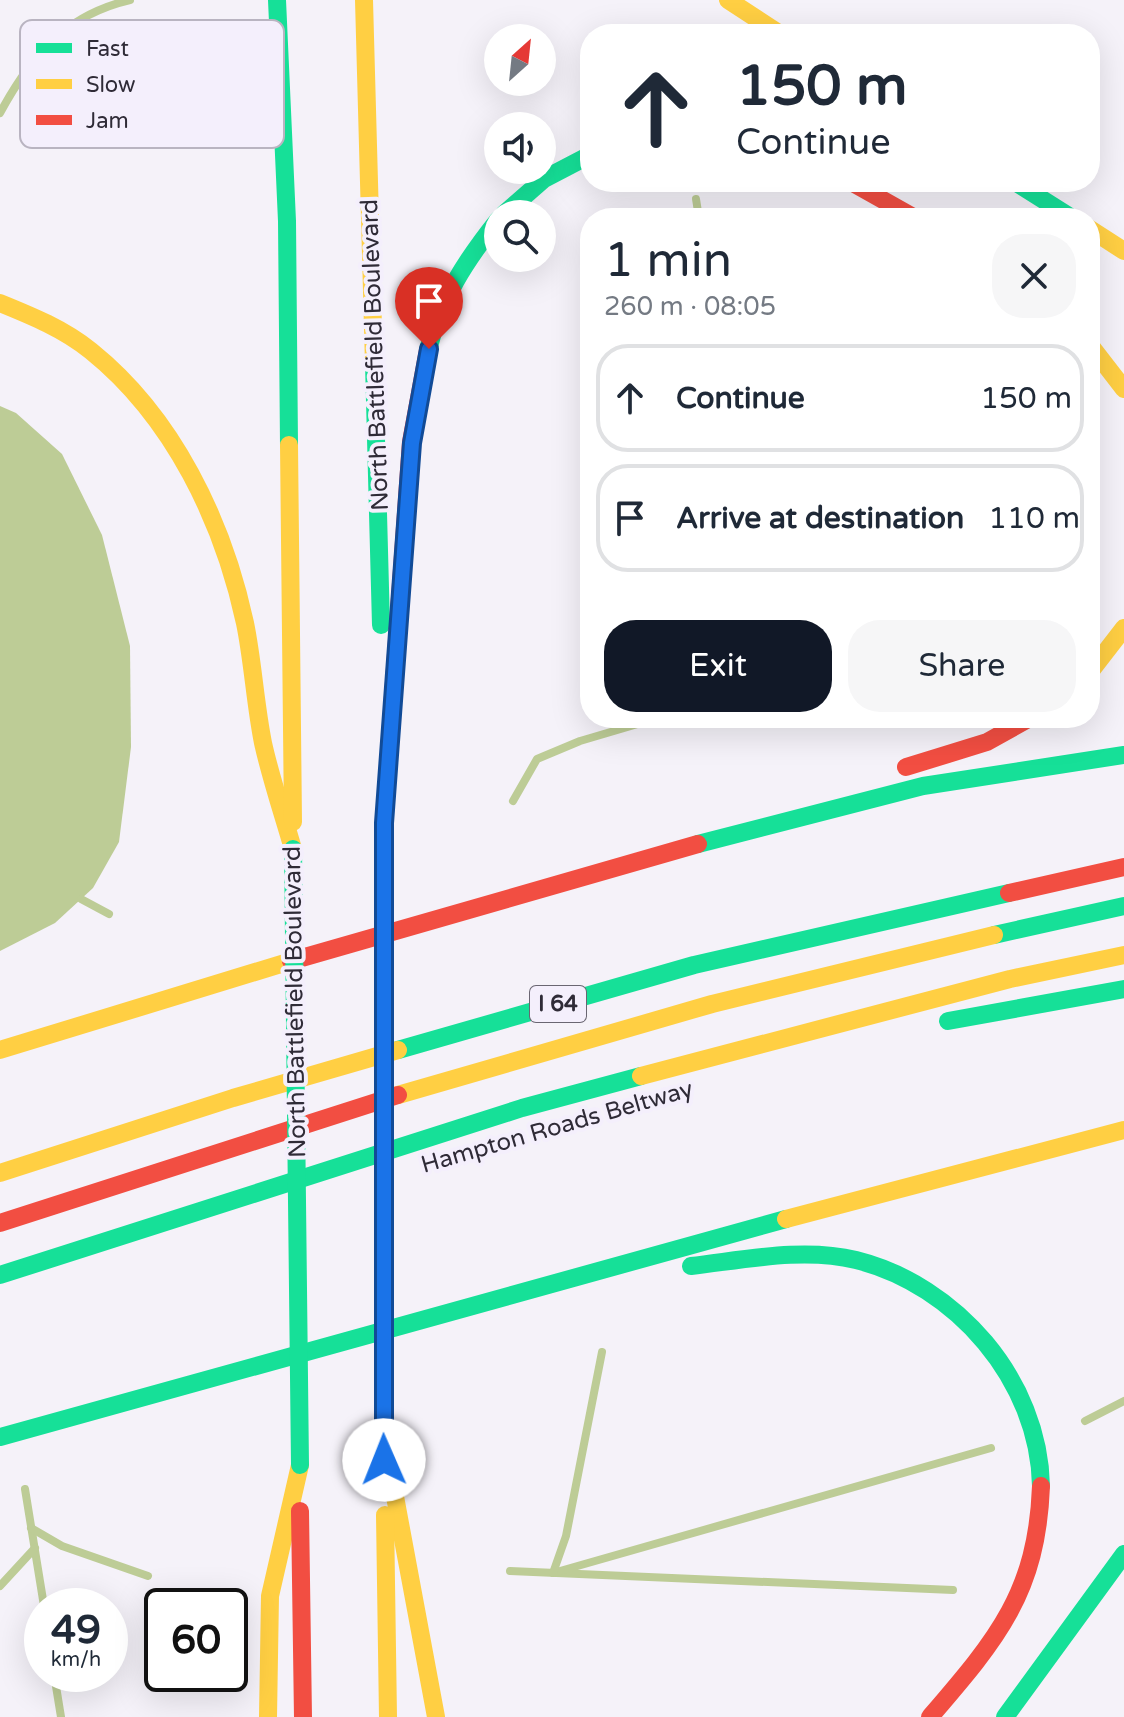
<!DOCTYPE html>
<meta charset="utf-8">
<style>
body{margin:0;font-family:"Varela Round",sans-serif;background:#f6f6f7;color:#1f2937;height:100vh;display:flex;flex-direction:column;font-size:30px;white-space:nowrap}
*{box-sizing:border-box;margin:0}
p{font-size:26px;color:#747a83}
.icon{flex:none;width:44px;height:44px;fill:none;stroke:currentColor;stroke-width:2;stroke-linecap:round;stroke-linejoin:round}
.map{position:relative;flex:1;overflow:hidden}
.details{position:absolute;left:580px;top:208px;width:520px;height:520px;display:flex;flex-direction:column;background:#fff;border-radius:32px;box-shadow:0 8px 32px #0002}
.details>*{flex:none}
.banner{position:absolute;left:580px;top:24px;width:520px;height:168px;border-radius:32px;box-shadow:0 8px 32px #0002;background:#fff;color:#1f2937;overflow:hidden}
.needle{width:52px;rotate:27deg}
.buttons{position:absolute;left:484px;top:24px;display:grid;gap:16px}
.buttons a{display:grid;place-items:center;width:72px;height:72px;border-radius:50%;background:#fff;box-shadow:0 8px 32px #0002;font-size:40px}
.speed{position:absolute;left:24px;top:1588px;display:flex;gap:16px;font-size:40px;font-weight:700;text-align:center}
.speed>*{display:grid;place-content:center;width:104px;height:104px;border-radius:50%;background:#fff;box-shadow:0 8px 32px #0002;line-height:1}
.speed small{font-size:20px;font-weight:400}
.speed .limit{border:4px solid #111;border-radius:12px;background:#fff;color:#111}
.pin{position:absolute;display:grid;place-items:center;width:68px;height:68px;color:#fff;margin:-82px -34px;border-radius:50% 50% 50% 0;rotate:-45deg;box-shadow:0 0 8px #0007}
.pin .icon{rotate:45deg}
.me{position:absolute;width:88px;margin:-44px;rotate:359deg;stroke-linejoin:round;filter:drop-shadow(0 0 6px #0008)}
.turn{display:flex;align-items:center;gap:28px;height:168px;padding:0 24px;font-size:36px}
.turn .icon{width:104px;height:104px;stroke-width:2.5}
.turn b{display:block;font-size:56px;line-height:68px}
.round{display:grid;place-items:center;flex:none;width:84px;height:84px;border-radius:32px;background:#f6f6f7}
.overview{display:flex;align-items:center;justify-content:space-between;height:136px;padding:0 24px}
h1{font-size:48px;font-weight:600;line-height:60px}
.cta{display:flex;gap:16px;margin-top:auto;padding:16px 24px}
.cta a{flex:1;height:92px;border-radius:32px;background:#111827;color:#fff;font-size:32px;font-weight:600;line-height:92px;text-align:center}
.cta a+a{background:#f6f6f7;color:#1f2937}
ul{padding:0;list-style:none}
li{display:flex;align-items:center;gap:24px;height:108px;margin:0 16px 12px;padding:0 8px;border:4px solid #e0e1e3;border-radius:32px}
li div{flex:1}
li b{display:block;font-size:30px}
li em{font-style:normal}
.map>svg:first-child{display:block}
</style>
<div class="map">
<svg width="1124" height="1717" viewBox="0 0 1124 1717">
<rect width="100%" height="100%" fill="#f5f2f9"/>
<path fill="#bdcc96" d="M0 406 16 413 62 454 102 535 130 646 131 747 119 842 93 888 55 923 0 951Z"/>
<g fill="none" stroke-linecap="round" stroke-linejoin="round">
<g stroke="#bdcc96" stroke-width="8">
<path d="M0 113C31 56 65 15 130 0"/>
<path d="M696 199 699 218"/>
<path d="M513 801 537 759 580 741 658 718"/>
<path d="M81 899 109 914"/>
<path d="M1085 1421 1124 1401"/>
<path d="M25 1489 44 1606"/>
<path d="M31 1528 62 1546 148 1576"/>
<path d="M510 1571 953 1590"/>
<path d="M553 1573 991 1448"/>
<path d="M553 1573 566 1536 602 1352"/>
<path d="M0 1586 35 1548"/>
<path d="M54 1674 61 1717"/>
</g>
<g stroke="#16e098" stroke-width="18">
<path d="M277 0 287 221 289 445"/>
<path d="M1015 182 1072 218"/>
<path d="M504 214 544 179 590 155"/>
<path d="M428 350C440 300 466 260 498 220"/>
<path d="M374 364 381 625"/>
<path d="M698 844 923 786 1124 755"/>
<path d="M994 935 1124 906"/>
<path d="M948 1021 1124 989"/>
<path d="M398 1050 694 965 1009 893"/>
<path d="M691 1266C744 1260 803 1247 856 1260 956 1285 1039 1380 1041 1486"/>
<path d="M0 1275 522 1108 641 1076"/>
<path d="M0 1437 786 1219"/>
<path d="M1005 1717 1124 1554"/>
</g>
<g stroke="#ffcf43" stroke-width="18">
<path d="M364 0 374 364"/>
<path d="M728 0 780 34"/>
<path d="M1090 229 1124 251"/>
<path d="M0 303C32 316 64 329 91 351 173 417 223 521 245 623 253 662 255 703 263 743 271 779 283 814 293 849"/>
<path d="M1090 345 1124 389"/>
<path d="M289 445 293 822"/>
<path d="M1090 672 1124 628"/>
<path d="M0 1050 291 961"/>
<path d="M641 1076 1010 979 1124 955"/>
<path d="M398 1095 712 1004 994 935"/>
<path d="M0 1173 233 1098 398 1050"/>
<path d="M786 1219 1124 1130"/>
<path d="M383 1432 436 1717"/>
<path d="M385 1515 388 1717"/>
<path d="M268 1717 270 1596 300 1465"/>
</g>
<g stroke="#f24e42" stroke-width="18">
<path d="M851 182 915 218"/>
<path d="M906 767 987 742 1030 718"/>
<path d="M384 823 411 442 428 350"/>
<path d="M1009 893 1124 867"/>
<path d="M291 961 698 844"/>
<path d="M0 1223 398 1095"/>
<path d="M300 1511 303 1717"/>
<path d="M930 1717C997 1639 1037 1593 1041 1486"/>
</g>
<path stroke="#16e098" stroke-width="18" d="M293 849 300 1465"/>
<path stroke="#ffcf43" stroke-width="18" d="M383 1432 384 823"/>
</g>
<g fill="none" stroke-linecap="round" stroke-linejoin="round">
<defs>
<path id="route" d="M384 1460V823L412 443 429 349"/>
</defs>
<use href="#route" stroke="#114b97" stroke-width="20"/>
<use href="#route" stroke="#1a73e8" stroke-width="14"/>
</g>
<g text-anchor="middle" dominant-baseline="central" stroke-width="8" stroke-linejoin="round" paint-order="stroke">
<rect fill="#f4effc" stroke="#6a6672" stroke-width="2" x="530" y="986" width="56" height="36" rx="6"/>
<g font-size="22" font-weight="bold" fill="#2f2b37">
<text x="558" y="1004">I 64</text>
</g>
<g font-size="24" fill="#2f2b37" stroke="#f4effc">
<text transform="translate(375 355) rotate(-92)">North Battlefield Boulevard</text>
<text transform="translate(295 1002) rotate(-91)">North Battlefield Boulevard</text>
<text transform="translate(557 1127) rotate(-16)">Hampton Roads Beltway</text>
</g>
</g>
<rect x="20" y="20" width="264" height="128" rx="12" fill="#f4effc" stroke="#b9b4c1" stroke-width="2"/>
<rect x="36" y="43" width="36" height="10" fill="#16e098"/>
<rect x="36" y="79" width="36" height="10" fill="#ffcf43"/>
<rect x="36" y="115" width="36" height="10" fill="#f24e42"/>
<g font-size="22" fill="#2f2b37">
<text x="86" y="56">Fast</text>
<text x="86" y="92">Slow</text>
<text x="86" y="128">Jam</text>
</g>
</svg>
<div class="buttons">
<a><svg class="needle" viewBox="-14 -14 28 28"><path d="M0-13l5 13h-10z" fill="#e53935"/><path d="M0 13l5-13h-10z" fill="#747a83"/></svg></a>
<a><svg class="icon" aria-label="sound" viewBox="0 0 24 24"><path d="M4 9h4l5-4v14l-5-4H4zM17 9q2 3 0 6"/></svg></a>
<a><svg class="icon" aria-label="search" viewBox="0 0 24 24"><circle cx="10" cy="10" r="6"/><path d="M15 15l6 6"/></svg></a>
</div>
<div class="speed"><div>49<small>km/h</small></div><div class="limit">60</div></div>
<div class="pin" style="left:429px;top:349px;background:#d93025"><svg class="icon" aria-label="arrive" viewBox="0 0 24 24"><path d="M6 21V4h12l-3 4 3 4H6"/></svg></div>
<svg class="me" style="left:384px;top:1460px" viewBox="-20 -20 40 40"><circle r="19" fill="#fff"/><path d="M0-13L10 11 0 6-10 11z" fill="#1a73e8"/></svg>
<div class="banner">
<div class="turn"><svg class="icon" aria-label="ahead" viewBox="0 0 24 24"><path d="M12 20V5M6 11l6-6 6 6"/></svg><div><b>150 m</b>Continue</div></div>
</div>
<section class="details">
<div class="overview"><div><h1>1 min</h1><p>260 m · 08:05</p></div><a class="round"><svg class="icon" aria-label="close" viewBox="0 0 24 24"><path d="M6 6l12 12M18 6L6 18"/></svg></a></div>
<ul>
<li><svg class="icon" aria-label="ahead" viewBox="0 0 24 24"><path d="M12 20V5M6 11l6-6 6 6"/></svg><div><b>Continue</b></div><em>150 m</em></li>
<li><svg class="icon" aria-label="arrive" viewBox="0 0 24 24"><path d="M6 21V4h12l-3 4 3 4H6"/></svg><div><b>Arrive at destination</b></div><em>110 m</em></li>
</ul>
<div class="cta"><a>Exit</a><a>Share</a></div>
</section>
</div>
